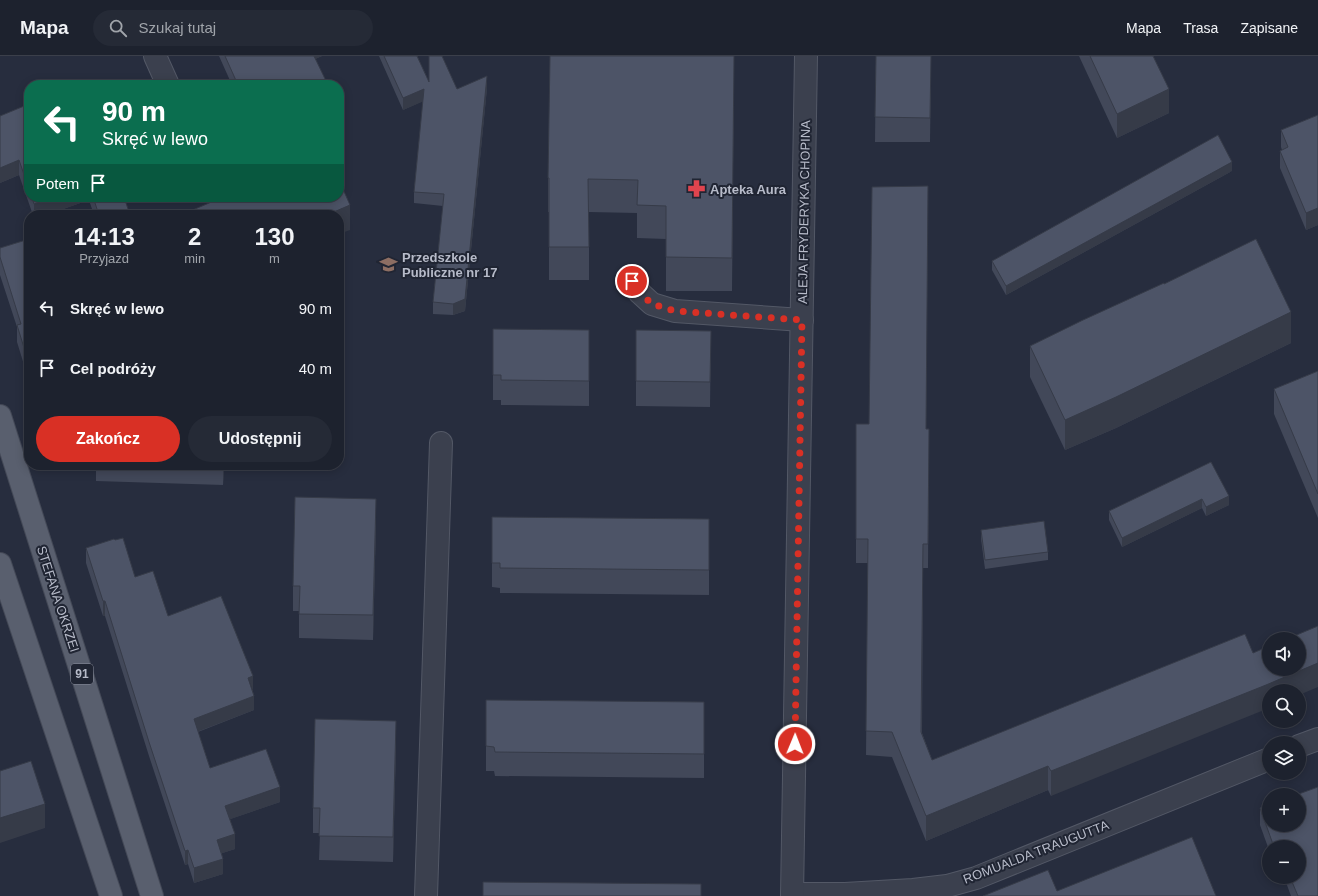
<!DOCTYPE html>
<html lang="pl">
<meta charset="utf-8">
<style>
body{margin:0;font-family:Helvetica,sans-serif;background:#252a36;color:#f1f3f6;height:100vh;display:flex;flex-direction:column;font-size:15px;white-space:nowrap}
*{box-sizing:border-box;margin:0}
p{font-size:13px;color:#a0a4aa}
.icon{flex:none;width:22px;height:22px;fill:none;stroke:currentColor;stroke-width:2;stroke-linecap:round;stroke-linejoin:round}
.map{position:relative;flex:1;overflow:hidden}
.sheet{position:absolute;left:24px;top:154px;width:320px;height:260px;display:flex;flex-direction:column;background:#1d222e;border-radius:16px;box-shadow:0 2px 10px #0003,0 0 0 1px #3b3f4a}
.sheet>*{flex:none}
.top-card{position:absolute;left:24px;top:24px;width:320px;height:122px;border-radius:16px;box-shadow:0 2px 10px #0003,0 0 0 1px #3b3f4a;background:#0b6e4f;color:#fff;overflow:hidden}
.tools{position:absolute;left:1262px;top:576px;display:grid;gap:8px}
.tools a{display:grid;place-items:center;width:44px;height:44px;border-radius:50%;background:#1d222e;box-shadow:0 2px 10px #0003,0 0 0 1px #3b3f4a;font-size:20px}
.pin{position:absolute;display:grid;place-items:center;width:34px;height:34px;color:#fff;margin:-17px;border:2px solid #fff;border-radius:50%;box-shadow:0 1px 4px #0007}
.me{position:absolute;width:44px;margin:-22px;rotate:1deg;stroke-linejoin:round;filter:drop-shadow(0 0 3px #0008)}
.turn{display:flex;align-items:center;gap:14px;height:84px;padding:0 12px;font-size:18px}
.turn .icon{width:52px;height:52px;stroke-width:2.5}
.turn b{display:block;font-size:28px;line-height:34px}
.then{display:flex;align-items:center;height:38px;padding:0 12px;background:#0003;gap:8px;font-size:15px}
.eta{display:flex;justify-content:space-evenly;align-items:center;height:68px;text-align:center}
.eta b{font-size:24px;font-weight:800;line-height:28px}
.primary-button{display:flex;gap:8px;margin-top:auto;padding:8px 12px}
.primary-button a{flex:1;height:46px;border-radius:24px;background:#d93025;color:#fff;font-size:16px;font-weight:800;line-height:46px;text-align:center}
.primary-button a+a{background:#252a36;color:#f1f3f6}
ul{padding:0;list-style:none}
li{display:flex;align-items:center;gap:12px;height:60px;padding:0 12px}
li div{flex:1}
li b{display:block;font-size:15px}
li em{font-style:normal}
header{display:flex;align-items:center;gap:24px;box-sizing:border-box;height:56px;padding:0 20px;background:#1d222e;border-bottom:1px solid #3b3f4a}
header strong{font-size:19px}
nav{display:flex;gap:22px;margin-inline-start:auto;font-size:14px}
.search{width:280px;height:36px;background:#252a36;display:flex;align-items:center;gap:10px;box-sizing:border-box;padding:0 14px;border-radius:22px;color:#a0a4aa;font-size:15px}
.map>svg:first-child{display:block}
</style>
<header>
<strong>Mapa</strong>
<div class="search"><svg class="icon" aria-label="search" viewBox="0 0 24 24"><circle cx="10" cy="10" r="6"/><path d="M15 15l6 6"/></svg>Szukaj tutaj</div>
<nav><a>Mapa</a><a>Trasa</a><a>Zapisane</a></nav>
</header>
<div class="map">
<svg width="1318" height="840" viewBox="0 0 1318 840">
<rect width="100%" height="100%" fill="#272d3e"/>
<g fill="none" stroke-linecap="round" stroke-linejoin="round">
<defs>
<g id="minor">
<path d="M155 0 168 29"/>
<path d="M632 225 640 237 652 248 675 255 802 264"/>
<path d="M1299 690 1318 683"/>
<path d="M792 838H845L913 834 947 830 976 822 1269 703"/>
<path d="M426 840 441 387"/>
<path d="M792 840 806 0"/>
</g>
<g id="major">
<path d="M0 360 152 840"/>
<path d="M0 508 111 840"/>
</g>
</defs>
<use href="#minor" stroke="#535866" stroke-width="24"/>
<use href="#major" stroke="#444957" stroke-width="24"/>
<use href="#minor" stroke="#3b404e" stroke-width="22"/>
<use href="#major" stroke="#595f6e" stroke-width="22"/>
</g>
<g fill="#424859">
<path d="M219 0H322L315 3 328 29H232Z"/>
<path d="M379 0H417L429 26 457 33 487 32 465 255 453 259 433 258V246L443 150 414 147V136L423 45 403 54Z"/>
<path d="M734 0 732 235H666V183L637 182V157L589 156V224H549V156H548V122Z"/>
<path d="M876 0H931L930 86H875Z"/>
<path d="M1079 0H1153L1169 57 1117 82Z"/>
<path d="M29 48V141H124L130 159H94L89 144 46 159H33L19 119 0 127V60Z"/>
<path d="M1318 59V169L1306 174 1280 112V95L1282 94 1281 91V74Z"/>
<path d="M1232 115 1006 239 992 214V205Z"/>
<path d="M29 183V325L17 286V271L0 219V192Z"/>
<path d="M1164 228 1291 287 1116 372 1065 394 1030 321V290Z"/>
<path d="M589 274V350L501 349V344H493V319Z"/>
<path d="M636 274 711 275 710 351 636 350Z"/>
<path d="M1318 315V462L1274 358V333Z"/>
<path d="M856 368 929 373 928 512H923L922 677 932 704 1245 578 1051 740 1048 734 926 785 892 701 866 699 868 507H856Z"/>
<path d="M1211 406 1229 449 1206 460 1202 452 1122 491 1109 464V455Z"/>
<path d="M96 409H224L223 429 96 425Z"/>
<path d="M492 461 709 463V539L500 537V532L492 531Z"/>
<path d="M376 467 373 584 299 582V555H293V530Z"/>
<path d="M981 474 1048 496V504L985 513 981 483Z"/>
<path d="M86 492 135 521 168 560 253 635 254 654 198 676 210 712 280 746 230 763 235 793 222 797 223 818 194 827 188 808 185 809 149 700 105 560H103L86 507Z"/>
<path d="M486 644 704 646V722L495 720 494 715H486Z"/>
<path d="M396 689 393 806 319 804 320 777H313V752Z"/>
<path d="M1318 731V840H1291L1284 821H1299V791H1269V794L1260 769V752L1269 749V769H1299V739H1296Z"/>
</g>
<g fill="#363b48">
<path d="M311 0H322L311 5Z"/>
<path d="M734 0 732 235V202Z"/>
<path d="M931 0 930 86V62Z"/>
<path d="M487 20V32L465 255 453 259V248Z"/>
<path d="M424 33V45L403 54V42Z"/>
<path d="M1169 33V57L1117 82V58Z"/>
<path d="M19 104V119L0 127V112Z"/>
<path d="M1232 106V115L1006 239V230Z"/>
<path d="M54 141H89V144L46 159H34V148Z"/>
<path d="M350 149V174L339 178V159H327Z"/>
<path d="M1318 152V169L1306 174V157Z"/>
<path d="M1291 256V287L1116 372 1065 394V364Z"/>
<path d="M223 409H224L223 429Z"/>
<path d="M1229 440V449L1206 460V451Z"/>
<path d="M376 443V467L373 584V559Z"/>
<path d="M1202 443V452L1122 491V482Z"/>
<rect x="103" y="545" width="2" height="15"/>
<path d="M1318 607V631L1299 639V635H1269V652L1051 740V715Z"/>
<path d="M253 620V635L248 622Z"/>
<path d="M254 640V654L194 677V663Z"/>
<path d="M396 665V689L393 806V781Z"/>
<path d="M1048 710V734L926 785V760Z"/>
<path d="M280 731V746L225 765V750Z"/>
<path d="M45 748V772L0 787V762Z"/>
<path d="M235 778V793L217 799V784Z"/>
<path d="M188 794V808L185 809V795Z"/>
<path d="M223 803V818L194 827V812Z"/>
</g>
<g fill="#4d5467" stroke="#363b48">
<path d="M225 0H314L328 29H238Z"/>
<path d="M384 0H417L429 26V0H442L457 33 487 20 465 243 453 248 433 246 444 138 414 136 424 33 403 42Z"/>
<path d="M550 0H734L732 202 666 201V150L637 149 638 124 588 123 589 191H549V122H548Z"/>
<path d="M876 0H931L930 62 875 61Z"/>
<path d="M1090 0H1153L1169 33 1117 58Z"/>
<path d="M78 27 79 29H72Z"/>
<path d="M29 48V133L19 104 0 112V60Z"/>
<path d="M1318 59V152L1306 157 1280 95 1288 91 1281 74Z"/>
<path d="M1218 79 1232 106 1006 230 992 205Z"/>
<path d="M339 124 350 149 327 159H181L223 141H339Z"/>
<path d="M928 130 926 373H929L928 488H923L921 676 932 704 1245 578 1253 597 1269 590V613H1299V583H1287L1318 570V607L1266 629 1051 715 1048 710 926 760 892 676 866 675 868 483H856V368H869L872 131Z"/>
<path d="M32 141H54L34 148Z"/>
<path d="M93 141H124L130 159H99Z"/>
<path d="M29 183V308L17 269 21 268 0 201V192Z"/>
<path d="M1256 183 1291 256 1116 341 1065 364 1030 290 1083 264 1164 227V228Z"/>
<path d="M493 273 589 274V325L501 324V319H493Z"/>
<path d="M636 274 711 275 710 326 636 325Z"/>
<path d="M1318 315V438L1274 333Z"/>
<path d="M1211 406 1229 440 1206 451 1202 443 1122 482 1109 455Z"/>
<path d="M295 441 376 443 373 559 299 558 300 530H293Z"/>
<path d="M492 461 709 463V514L500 512V507H492Z"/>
<path d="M1044 465 1048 496 985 504 981 474Z"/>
<path d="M123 482 135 521 153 515 168 560 221 540 253 620 248 622 254 640 194 663 210 712 266 693 280 731 225 750 235 778 217 784 223 803 194 812 188 794 185 795 149 686 105 545H103L86 492 114 483 115 484Z"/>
<path d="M486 644 704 646V698L495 696 494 691 486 690Z"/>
<path d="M315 663 396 665 393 781 319 780 320 752H313Z"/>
<path d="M31 705 45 748 0 762V715Z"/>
<path d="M1318 731V840H1298L1290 821H1299V791H1274L1260 752 1269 749V769H1299V739H1296Z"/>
<path d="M1192 781 1216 840H983L1048 814 1057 835Z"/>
<path d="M483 826 701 828V840H483Z"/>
</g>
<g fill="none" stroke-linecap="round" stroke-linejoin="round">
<path stroke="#d93025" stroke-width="7" stroke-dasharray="0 12.6" d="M632 225 640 237 652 248 675 255 802 264 795 688"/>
</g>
<defs>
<symbol id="pharmacy-bare" viewBox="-9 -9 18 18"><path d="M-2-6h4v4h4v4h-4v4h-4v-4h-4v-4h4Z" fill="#e0444e" stroke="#202533" stroke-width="2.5" paint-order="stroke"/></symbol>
<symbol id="school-bare" viewBox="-9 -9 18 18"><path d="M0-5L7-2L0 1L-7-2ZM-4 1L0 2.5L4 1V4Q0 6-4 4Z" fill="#8d6e63" stroke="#202533" stroke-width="2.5" paint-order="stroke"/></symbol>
</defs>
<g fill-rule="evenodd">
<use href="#pharmacy-bare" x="684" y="120" width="25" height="25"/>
<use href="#school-bare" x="376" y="196" width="25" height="25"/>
</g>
<g text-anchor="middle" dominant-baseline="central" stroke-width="4" stroke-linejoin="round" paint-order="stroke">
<rect fill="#202533" stroke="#8a8e9c" stroke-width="1" x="71" y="608" width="22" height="20" rx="3"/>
<g font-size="12" font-weight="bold" fill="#b7bbc9">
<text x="82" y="618">91</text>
</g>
<g font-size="13" font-weight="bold" fill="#b7bbc9" stroke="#202533" text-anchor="start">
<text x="710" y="133">Apteka Aura</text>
<text x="402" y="201">Przedszkole<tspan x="402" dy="15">Publiczne nr 17</tspan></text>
</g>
<g font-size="13" fill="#b7bbc9" stroke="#202533">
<text transform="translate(804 156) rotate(-89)">ALEJA FRYDERYKA CHOPINA</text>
<text transform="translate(58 543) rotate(72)">STEFANA OKRZEI</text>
<text transform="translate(1036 796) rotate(-21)">ROMUALDA TRAUGUTTA</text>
</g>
</g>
</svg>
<div class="tools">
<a><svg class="icon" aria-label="sound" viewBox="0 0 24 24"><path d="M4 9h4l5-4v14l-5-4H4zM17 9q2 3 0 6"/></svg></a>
<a><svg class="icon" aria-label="search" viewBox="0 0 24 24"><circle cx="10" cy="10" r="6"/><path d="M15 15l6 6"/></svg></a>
<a><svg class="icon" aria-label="layers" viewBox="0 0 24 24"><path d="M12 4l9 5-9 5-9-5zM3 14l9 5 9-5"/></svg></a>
<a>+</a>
<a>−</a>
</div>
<div class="pin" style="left:632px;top:225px;background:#d93025"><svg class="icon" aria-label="arrive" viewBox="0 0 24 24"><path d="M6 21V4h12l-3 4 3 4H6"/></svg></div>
<svg class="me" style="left:795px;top:688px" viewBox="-20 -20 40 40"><circle r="17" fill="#d93025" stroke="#fff" stroke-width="3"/><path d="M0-11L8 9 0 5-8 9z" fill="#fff"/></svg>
<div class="top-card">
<div class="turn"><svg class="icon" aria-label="left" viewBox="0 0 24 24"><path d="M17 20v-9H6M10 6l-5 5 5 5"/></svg><div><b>90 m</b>Skręć w lewo</div></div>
<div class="then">Potem<svg class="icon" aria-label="arrive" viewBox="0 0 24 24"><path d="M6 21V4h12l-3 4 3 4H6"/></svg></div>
</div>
<section class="sheet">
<div class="eta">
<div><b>14:13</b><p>Przyjazd</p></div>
<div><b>2</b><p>min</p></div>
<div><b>130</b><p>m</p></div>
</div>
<ul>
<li><svg class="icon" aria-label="left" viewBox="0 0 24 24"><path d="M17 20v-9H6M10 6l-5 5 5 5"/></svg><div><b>Skręć w lewo</b></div><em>90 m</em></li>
<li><svg class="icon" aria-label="arrive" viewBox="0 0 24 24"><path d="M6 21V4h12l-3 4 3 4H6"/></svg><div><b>Cel podróży</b></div><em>40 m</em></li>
</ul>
<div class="primary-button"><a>Zakończ</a><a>Udostępnij</a></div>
</section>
</div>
